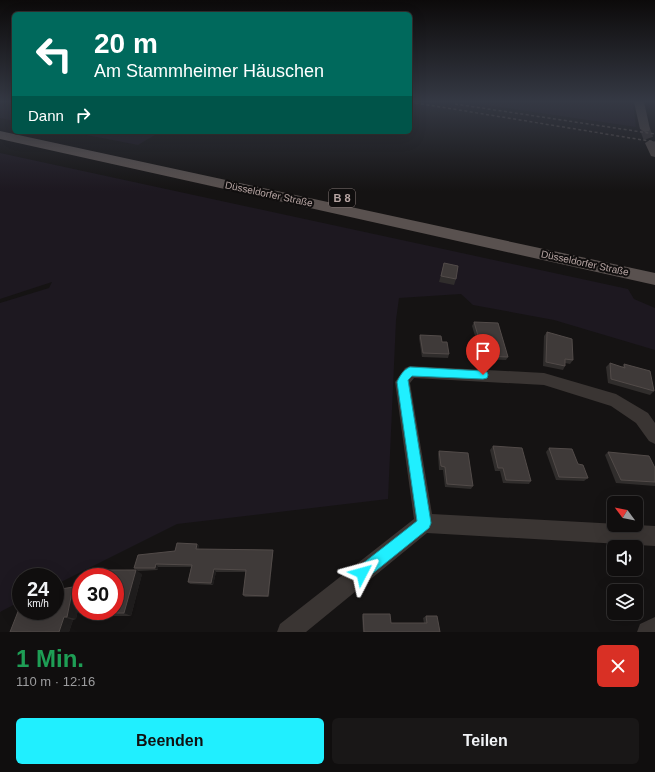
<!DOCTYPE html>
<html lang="de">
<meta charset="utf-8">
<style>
body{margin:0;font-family:Arial,sans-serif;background:#191717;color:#f1f3f6;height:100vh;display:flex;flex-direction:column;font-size:15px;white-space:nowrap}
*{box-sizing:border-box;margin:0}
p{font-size:13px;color:#9c9c9e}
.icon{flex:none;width:22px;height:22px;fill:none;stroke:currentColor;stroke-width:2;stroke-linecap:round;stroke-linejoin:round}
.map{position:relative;height:632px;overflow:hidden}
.sheet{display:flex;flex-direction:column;background:#100e0e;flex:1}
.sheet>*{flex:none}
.guide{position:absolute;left:12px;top:12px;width:400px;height:122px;border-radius:6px;box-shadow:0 4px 16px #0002,0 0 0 1px #302e2e;background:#00695c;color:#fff;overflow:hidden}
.needle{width:26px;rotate:302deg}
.fabs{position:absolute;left:607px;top:496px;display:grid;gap:8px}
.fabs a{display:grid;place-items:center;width:36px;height:36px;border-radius:6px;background:#100e0e;box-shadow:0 4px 16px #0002,0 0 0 1px #302e2e;font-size:20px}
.speed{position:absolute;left:12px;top:568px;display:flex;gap:8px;font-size:20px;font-weight:700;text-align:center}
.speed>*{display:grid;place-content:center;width:52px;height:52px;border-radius:50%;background:#100e0e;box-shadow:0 4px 16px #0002,0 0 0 1px #302e2e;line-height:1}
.speed small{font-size:10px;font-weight:400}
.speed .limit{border:6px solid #d22;background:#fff;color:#111}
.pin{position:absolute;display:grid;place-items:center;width:34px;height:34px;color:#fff;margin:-41px -17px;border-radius:50% 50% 50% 0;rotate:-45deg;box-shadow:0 0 4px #0007}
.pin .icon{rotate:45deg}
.me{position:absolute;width:44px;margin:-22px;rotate:51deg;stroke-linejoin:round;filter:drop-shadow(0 0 3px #0008)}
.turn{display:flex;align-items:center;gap:14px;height:84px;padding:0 16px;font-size:18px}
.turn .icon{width:52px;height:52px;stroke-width:2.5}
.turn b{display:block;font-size:28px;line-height:34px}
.then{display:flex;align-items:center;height:38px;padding:0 16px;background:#0003;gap:8px;font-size:15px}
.round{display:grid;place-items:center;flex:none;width:42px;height:42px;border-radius:6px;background:#191717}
.overview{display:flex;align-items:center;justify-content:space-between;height:68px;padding:0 16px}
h1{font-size:24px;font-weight:800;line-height:30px;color:#1e9e55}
.primary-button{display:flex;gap:8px;margin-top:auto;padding:8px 16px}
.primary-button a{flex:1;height:46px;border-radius:6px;background:#20efff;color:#111;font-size:16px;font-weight:800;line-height:46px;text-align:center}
.primary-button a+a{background:#191717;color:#f1f3f6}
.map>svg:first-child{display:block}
</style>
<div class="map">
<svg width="655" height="632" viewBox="0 0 655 632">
<rect width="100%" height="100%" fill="#151313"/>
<g fill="#1d1820">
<path d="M0 102H14V121L0 118Z"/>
<path d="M465 102H633L636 127Z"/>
<path d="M71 132H160L138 145Z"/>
<path d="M0 153 628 289 634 299 655 308V350L554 320 473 305 461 294 399 298 396 320 388 499 177 524 55 585V577H21V601L0 612V303L49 288 52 282 0 299Z"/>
</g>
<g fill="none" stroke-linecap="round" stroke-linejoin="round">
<path stroke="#353030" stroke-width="10" stroke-dasharray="10 5" stroke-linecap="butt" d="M645 129 650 143"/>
<g fill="#3a3533" fill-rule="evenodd">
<path d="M410 366 544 373 616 394 648 413 655 423V444L649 441 636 423 611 406 544 385 414 378 410 383 432 514 655 526V546L427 533 306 632H277L280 624 414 519 395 382 405 368Z"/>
<path d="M655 617V632H637L640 624Z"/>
</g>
<g fill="#4a4341" fill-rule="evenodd">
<path d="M634 102H644L650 129 649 131 645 132 640 129Z"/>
<path d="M650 140 655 142V157L651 156 645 143Z"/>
</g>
<path fill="#59514f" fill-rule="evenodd" d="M0 131 655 273V285L0 139Z"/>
<g stroke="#4f4846" stroke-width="1.5" stroke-dasharray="3 2.5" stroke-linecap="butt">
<path d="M410 102 655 142"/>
<path d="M455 104 655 134"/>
</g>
</g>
<g fill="#302d2c">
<path d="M444 263 456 279 454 285 439 282Z"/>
<path d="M474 322 508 357 506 360 482 359 472 326Z"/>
<path d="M547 332 573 360 570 364 565 363V366L563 370 543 366 544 336Z"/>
<path d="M420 335 442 342 449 354 448 358 422 357 419 338Z"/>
<path d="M610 363 622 367 624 364 654 391 650 395 608 383 606 367Z"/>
<path d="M493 446 531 481 529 484 503 483 500 471H495L490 450Z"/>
<path d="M549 448 578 464 588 478 584 481 556 480 546 452Z"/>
<path d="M439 451 473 486 471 489 445 487 443 470H439L438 454Z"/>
<path d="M608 452 655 468V486L616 483 605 455Z"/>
<path d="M197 544 199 546 198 549 273 550V552L269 597H245L243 595 246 572H216L213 585 190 584 188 582 191 567H158V570L138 571 134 568 175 551Z"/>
<path d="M142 574 131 616H100L92 613Z"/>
<path d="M81 591V595L76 619 73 620 69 632 55 611Z"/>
<path d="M363 614 391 623H424L423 618 426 616 440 632H363L362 617Z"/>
</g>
<g fill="#1f1d1d">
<path d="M197 544 199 546 198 551 196 549Z"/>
<path d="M273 550V552L269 597 268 596Z"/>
<path d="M156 564 158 567V570L155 568Z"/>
<path d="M214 569 216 572 213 585 211 583Z"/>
<path d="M136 570 142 574 131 616 124 613Z"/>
<path d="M73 587 81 591V595L76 619 67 617Z"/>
<path d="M64 617 73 620 69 632H59Z"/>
</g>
<g fill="#3f3a39" stroke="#524b49">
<path d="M444 263 458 266 456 279 441 276Z"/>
<path d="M474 322 498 323 508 357 484 356Z"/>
<path d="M547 332 572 339 573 360 565 359V366L546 362Z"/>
<path d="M420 335 441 336 442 342H447L449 354 423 353Z"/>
<path d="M610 363 625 368 624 364 650 371 654 391 611 379Z"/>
<path d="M493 446 522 448 531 481 506 480 503 468H498Z"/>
<path d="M549 448 572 449 578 464 583 465 588 478 559 477Z"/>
<path d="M439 451 468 453 473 486 447 484 445 467 441 466Z"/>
<path d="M608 452 649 456 655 468V482L621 480Z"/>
<path d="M177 543 197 544 196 549 273 550 268 596 243 595 246 570 214 569 211 583 188 582 192 565 156 564 155 568H134L138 555 175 551Z"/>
<path d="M106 570H136L124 613H92L93 611H115V577H104Z"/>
<path d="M73 587 67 617H64L59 632H10L19 609H21V611H55V590Z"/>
<path d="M363 614H390L391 623H427L426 616H437L440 632H364Z"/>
</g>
<linearGradient id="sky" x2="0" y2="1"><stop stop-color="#0c0a0a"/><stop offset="0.53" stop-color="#353944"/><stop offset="1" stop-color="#353944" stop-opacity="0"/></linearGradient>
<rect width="655" height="191" fill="url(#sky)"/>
<path fill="#20efff" stroke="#159ba6" d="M410 367 483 371 487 372 488 375 487 378 483 379 412 376 408 380 431 523 429 528 367 578 362 580 357 578 355 573 357 568 417 521 397 382C400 376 403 370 410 367Z"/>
<g text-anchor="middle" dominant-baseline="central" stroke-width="4" stroke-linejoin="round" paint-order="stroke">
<g font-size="10" fill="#b7a5a3" stroke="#100e0e">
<text transform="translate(269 194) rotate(12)">Düsseldorfer Straße</text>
<text transform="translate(585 263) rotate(12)">Düsseldorfer Straße</text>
</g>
<rect fill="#100e0e" stroke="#857876" stroke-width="1" x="329" y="189" width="26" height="18" rx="3"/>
<g font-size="11" font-weight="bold" fill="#b7a5a3">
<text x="342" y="198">B 8</text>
</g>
</g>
</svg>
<div class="fabs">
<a><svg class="needle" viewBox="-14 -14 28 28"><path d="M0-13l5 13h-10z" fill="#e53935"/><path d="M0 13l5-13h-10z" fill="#9c9c9e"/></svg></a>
<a><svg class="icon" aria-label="sound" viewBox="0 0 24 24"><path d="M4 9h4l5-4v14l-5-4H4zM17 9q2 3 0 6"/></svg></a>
<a><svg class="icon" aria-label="layers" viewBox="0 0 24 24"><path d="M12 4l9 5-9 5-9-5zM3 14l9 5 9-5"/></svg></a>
</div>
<div class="speed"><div>24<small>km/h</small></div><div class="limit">30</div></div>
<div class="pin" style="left:483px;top:375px;background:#d93025"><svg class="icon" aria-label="arrive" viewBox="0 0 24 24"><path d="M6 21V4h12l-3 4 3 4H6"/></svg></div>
<svg class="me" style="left:362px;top:573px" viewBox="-20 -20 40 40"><path d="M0-17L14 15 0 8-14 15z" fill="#20efff" stroke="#fff" stroke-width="4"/></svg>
<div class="guide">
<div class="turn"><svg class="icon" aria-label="left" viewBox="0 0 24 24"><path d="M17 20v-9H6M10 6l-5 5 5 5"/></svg><div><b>20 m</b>Am Stammheimer Häuschen</div></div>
<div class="then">Dann<svg class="icon" aria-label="right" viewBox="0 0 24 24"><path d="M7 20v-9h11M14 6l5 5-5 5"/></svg></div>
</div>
</div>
<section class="sheet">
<div class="overview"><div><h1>1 Min.</h1><p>110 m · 12:16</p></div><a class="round" style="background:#d93025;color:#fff"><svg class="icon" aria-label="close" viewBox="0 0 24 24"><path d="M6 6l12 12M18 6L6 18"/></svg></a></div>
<div class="primary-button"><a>Beenden</a><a>Teilen</a></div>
</section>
